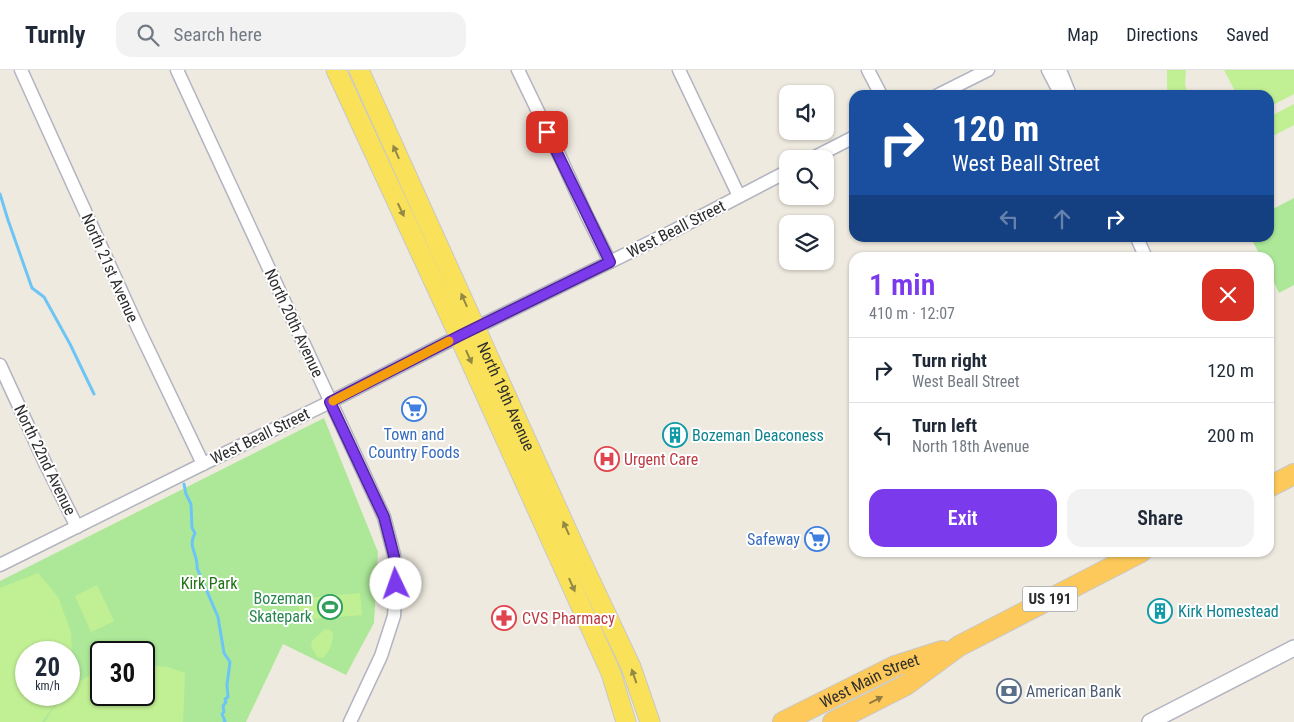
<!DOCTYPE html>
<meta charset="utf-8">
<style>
body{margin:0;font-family:"Roboto Condensed",sans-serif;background:#f2f2f3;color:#1f2937;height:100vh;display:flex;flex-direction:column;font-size:19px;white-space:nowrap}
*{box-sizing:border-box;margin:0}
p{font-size:16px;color:#747a83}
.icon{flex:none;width:28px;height:28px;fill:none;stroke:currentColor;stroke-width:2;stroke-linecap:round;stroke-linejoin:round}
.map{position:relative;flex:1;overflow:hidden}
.sheet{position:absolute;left:849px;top:182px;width:425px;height:305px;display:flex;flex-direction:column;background:#fff;border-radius:15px;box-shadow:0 1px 4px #0004}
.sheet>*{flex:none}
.banner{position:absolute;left:849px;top:20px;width:425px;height:152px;border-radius:15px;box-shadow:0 1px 4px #0004;background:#1a4fa0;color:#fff;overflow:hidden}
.tools{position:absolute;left:779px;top:15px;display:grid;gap:10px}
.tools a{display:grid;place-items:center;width:55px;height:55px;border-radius:10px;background:#fff;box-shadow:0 1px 4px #0004;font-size:25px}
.speed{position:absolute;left:15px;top:571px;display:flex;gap:10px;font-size:25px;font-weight:700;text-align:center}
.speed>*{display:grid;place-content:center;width:65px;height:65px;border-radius:50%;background:#fff;box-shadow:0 1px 4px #0004;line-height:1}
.speed small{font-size:12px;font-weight:400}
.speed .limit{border:2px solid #111;border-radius:8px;background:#fff;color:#111}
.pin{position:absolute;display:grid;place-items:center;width:42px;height:42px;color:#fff;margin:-21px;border-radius:10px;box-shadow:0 2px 8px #0006}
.me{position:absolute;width:55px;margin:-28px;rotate:357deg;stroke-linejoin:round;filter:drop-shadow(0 0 4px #0008)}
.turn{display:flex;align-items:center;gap:18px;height:105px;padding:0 20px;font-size:22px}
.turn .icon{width:65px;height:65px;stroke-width:2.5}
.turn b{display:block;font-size:35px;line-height:42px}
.lanes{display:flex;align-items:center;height:48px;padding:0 20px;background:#0003;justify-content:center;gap:25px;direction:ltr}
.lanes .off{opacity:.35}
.round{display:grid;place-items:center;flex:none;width:52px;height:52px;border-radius:15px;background:#f2f2f3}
.head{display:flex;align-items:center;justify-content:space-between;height:85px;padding:0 20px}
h1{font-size:30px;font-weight:600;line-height:38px;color:#7c3aed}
.cta{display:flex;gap:10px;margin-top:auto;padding:10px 20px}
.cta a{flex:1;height:58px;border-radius:15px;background:#7c3aed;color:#fff;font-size:20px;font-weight:600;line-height:58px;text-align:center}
.cta a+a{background:#f2f2f3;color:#1f2937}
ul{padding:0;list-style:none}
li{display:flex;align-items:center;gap:15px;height:65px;padding:0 20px;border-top:1px solid #e0e1e3}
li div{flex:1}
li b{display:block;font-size:19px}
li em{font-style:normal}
header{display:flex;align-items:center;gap:30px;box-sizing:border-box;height:70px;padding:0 25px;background:#fff;border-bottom:1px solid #e0e1e3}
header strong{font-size:24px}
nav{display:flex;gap:28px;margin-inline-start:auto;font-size:18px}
.search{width:350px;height:45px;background:#f2f2f3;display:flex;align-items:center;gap:12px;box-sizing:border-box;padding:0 18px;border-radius:15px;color:#747a83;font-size:19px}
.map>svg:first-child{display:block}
</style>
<header>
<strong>Turnly</strong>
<div class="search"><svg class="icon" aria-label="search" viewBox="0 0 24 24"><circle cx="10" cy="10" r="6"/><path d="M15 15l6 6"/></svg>Search here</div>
<nav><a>Map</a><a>Directions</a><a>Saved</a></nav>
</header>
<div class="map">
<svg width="1294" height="652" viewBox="0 0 1294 652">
<rect width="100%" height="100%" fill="#efeadf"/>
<g fill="#ade899" fill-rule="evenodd">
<path d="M1294 128V215L1279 223 1269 202V188L1261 187 1251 168H1269V141Z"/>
<path d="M324 348 378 482 374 553 346 605 283 574 246 652H0V511ZM26 582H69V625H26ZM101 582H144V625H101Z"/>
</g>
<g fill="#c1f094">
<path d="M1167 0H1186L1185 14 1188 25H1168L1167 17Z"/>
<path d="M1224 0H1294V24L1269 37V25H1237Z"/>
<path d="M1294 34V55L1269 68V47Z"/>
<path d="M38 503 58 527 71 562 72 590 69 606V582H26V625H62L42 652H0V518Z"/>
<path d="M97 515 114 551 91 562 75 526Z"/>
<path d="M360 523 362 545 300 550 298 529Z"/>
<path d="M325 559 330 560 333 564C332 575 330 580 323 588L317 587 311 576 312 571Z"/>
<path d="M144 595 168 597 185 603 183 652H45L52 640 65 625H69V621L75 614 101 599V625H144Z"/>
</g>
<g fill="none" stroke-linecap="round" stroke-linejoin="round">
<g stroke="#6dc5f6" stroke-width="3">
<path d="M0 124 8 150 32 218 44 227 70 274 94 324"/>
<path d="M184 414 186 424 191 434 192 458 195 463C187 477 199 486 197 498L218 547 224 583 230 592 227 615 228 627 225 629 226 632 223 636 224 642 222 644 225 651 224 652"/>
</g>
<defs>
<g id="minor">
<path d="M21 0 138 258 203 394"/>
<path d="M177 0 384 447 394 485 396 514 394 546 381 586 350 652"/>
<path d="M518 0 561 89 586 144 610 192"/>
<path d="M679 0 739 126"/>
<path d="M868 0 881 25"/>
<path d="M1048 0 1061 25"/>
<path d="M1060 0 1070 25"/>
<path d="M938 25 988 0"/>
<path d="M811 89 854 67"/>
<path d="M1137 168 1146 188"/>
<path d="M0 295 46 395 77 457"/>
<path d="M0 495 203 394 330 332 459 266 675 160 788 101"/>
</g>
<path id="tertiary" d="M1150 652 1294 578"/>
<g id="primary">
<path d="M336 0 459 266 611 603 626 652"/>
<path id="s1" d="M359 0 575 478 631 597 650 652"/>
</g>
<g id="trunk">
<path d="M1269 417 1294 404"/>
<path id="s2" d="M783 652 895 596 942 581"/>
<path d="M833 652 906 615 959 576 1141 482"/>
</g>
</defs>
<use href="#minor" stroke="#b3b4c1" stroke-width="15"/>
<use href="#tertiary" stroke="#b3b4c1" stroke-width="18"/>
<use href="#primary" stroke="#c8c8c8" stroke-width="21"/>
<use href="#trunk" stroke="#c8c8c8" stroke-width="22"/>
<use href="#minor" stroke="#fff" stroke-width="12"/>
<use href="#tertiary" stroke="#fff" stroke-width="15"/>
<use href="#primary" stroke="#f9e25a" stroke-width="19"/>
<use href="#trunk" stroke="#fcc95a" stroke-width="20"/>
</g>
<defs><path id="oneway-solid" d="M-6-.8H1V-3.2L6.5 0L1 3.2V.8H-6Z" transform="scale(1.25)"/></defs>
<g fill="#938844">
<use href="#oneway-solid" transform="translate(396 82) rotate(-114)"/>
<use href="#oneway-solid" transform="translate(401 140) rotate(65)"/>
<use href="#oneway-solid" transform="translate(464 230) rotate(-114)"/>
<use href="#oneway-solid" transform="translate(469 287) rotate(66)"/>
<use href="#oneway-solid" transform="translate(566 458) rotate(-114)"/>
<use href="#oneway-solid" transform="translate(572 515) rotate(66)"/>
<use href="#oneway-solid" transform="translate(634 606) rotate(-109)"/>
</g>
<use fill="#947b44" href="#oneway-solid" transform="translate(876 630) rotate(-27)"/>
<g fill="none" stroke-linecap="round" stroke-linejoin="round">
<defs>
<path id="route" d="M396 514 394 486 384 447 330 332 459 266 610 192 547 62"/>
</defs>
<use href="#route" stroke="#51269a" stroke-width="12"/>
<use href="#route" stroke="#7c3aed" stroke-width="9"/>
<path stroke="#f59e0b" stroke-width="9" d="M333 331 449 271"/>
</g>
<defs>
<symbol id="supermarket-ring" viewBox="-11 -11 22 22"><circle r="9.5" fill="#fff" stroke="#3f7fe0" stroke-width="1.5"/><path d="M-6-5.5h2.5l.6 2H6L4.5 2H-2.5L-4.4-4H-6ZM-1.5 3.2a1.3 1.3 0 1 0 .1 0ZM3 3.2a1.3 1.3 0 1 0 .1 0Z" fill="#3f7fe0"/></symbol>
<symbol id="building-ring" viewBox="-11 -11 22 22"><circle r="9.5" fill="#fff" stroke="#0f9aa8" stroke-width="1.5"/><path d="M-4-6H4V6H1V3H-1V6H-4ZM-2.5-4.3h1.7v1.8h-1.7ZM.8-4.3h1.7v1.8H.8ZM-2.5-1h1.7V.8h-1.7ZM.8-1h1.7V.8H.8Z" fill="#0f9aa8"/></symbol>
<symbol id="hospital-ring" viewBox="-11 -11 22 22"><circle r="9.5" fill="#fff" stroke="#e0444e" stroke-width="1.5"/><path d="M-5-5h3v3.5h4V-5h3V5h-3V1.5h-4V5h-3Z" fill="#e0444e"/></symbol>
<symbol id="stadium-ring" viewBox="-11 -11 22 22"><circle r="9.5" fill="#fff" stroke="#2e9e5b" stroke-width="1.5"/><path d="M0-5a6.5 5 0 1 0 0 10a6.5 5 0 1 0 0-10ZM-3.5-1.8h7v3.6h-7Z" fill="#2e9e5b"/></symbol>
<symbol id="pharmacy-ring" viewBox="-11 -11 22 22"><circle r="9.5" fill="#fff" stroke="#e0444e" stroke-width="1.5"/><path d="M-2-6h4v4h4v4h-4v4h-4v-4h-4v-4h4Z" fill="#e0444e"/></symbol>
<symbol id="bank-ring" viewBox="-11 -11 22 22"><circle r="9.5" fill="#fff" stroke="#5c6f8a" stroke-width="1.5"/><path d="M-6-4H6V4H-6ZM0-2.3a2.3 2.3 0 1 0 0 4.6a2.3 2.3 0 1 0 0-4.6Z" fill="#5c6f8a"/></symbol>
</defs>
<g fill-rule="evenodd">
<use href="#supermarket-ring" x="400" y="325" width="28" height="28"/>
<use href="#building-ring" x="661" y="351" width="28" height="28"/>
<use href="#hospital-ring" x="593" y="375" width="28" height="28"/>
<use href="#supermarket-ring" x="803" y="455" width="28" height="28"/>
<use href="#stadium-ring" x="316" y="523" width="28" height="28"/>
<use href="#building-ring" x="1146" y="527" width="28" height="28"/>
<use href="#pharmacy-ring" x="490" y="534" width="28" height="28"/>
<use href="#bank-ring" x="995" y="607" width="28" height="28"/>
</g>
<g text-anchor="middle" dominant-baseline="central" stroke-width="4" stroke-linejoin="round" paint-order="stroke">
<rect fill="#fff" stroke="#6c6c6c" stroke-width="1" x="1022.5" y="516.5" width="55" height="25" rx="4"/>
<g font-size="15" font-weight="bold" fill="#2d2d2d">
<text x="1050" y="529">US 191</text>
</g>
<g font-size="16" fill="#2d2d2d" stroke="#fff">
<text transform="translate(676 159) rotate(-27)">West Beall Street</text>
<text transform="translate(110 198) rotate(66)">North 21st Avenue</text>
<text transform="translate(294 253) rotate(65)">North 20th Avenue</text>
<text stroke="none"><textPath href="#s1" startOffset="358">North 19th Avenue</textPath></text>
<text transform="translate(260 366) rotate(-26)">West Beall Street</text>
<text transform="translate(45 390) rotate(64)">North 22nd Avenue</text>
<text stroke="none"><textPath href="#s2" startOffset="96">West Main Street</textPath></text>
</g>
<g font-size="16" fill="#366cbe" stroke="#fff">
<text x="414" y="364">Town and<tspan x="414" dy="18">Country Foods</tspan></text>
<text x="800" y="469" text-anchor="end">Safeway</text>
</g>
<g font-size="16" fill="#0d838f" stroke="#fff" text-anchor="start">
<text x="692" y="365">Bozeman Deaconess</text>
<text x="1178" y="541">Kirk Homestead</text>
</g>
<g font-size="16" fill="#be3a42" stroke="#fff" text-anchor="start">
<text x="624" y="389">Urgent Care</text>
<text x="522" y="548">CVS Pharmacy</text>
</g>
<g font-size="16" fill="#217116" stroke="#fff">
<text x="209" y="513">Kirk Park</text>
</g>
<g font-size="16" fill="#27864d" stroke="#fff" text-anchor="end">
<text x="312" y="528">Bozeman<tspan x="312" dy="18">Skatepark</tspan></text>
</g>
<g font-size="16" fill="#4e5e75" stroke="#fff" text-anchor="start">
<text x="1026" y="621">American Bank</text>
</g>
</g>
</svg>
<div class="tools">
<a><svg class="icon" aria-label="sound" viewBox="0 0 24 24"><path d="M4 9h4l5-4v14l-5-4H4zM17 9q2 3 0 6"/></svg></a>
<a><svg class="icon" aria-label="search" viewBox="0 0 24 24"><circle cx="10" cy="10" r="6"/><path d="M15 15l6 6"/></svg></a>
<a><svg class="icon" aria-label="layers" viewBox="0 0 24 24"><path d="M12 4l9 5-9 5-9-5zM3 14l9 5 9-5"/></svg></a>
</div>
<div class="speed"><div>20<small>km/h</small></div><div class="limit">30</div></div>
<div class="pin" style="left:547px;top:62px;background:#d93025"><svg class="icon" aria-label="arrive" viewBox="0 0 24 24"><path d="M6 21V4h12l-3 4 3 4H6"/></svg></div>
<svg class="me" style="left:396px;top:514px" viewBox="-20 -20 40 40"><circle r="19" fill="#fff"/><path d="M0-13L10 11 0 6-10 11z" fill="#7c3aed"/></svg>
<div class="banner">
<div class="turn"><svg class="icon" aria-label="right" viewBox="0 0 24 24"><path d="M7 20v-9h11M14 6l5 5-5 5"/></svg><div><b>120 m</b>West Beall Street</div></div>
<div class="lanes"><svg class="icon off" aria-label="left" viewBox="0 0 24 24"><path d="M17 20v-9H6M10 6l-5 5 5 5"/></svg><svg class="icon off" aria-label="ahead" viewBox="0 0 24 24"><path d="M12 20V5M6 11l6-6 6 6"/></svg><svg class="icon" aria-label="right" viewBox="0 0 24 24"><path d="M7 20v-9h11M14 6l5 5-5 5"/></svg></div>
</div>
<section class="sheet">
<div class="head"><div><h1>1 min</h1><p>410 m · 12:07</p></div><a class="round" style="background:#d93025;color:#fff"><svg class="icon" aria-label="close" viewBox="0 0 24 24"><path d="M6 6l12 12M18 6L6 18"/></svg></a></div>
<ul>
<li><svg class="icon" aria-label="right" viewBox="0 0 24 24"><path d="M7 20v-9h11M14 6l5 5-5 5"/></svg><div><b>Turn right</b><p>West Beall Street</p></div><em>120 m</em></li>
<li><svg class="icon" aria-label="left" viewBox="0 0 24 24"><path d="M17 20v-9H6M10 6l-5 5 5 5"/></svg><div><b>Turn left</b><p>North 18th Avenue</p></div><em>200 m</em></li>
</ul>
<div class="cta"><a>Exit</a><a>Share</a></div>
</section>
</div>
